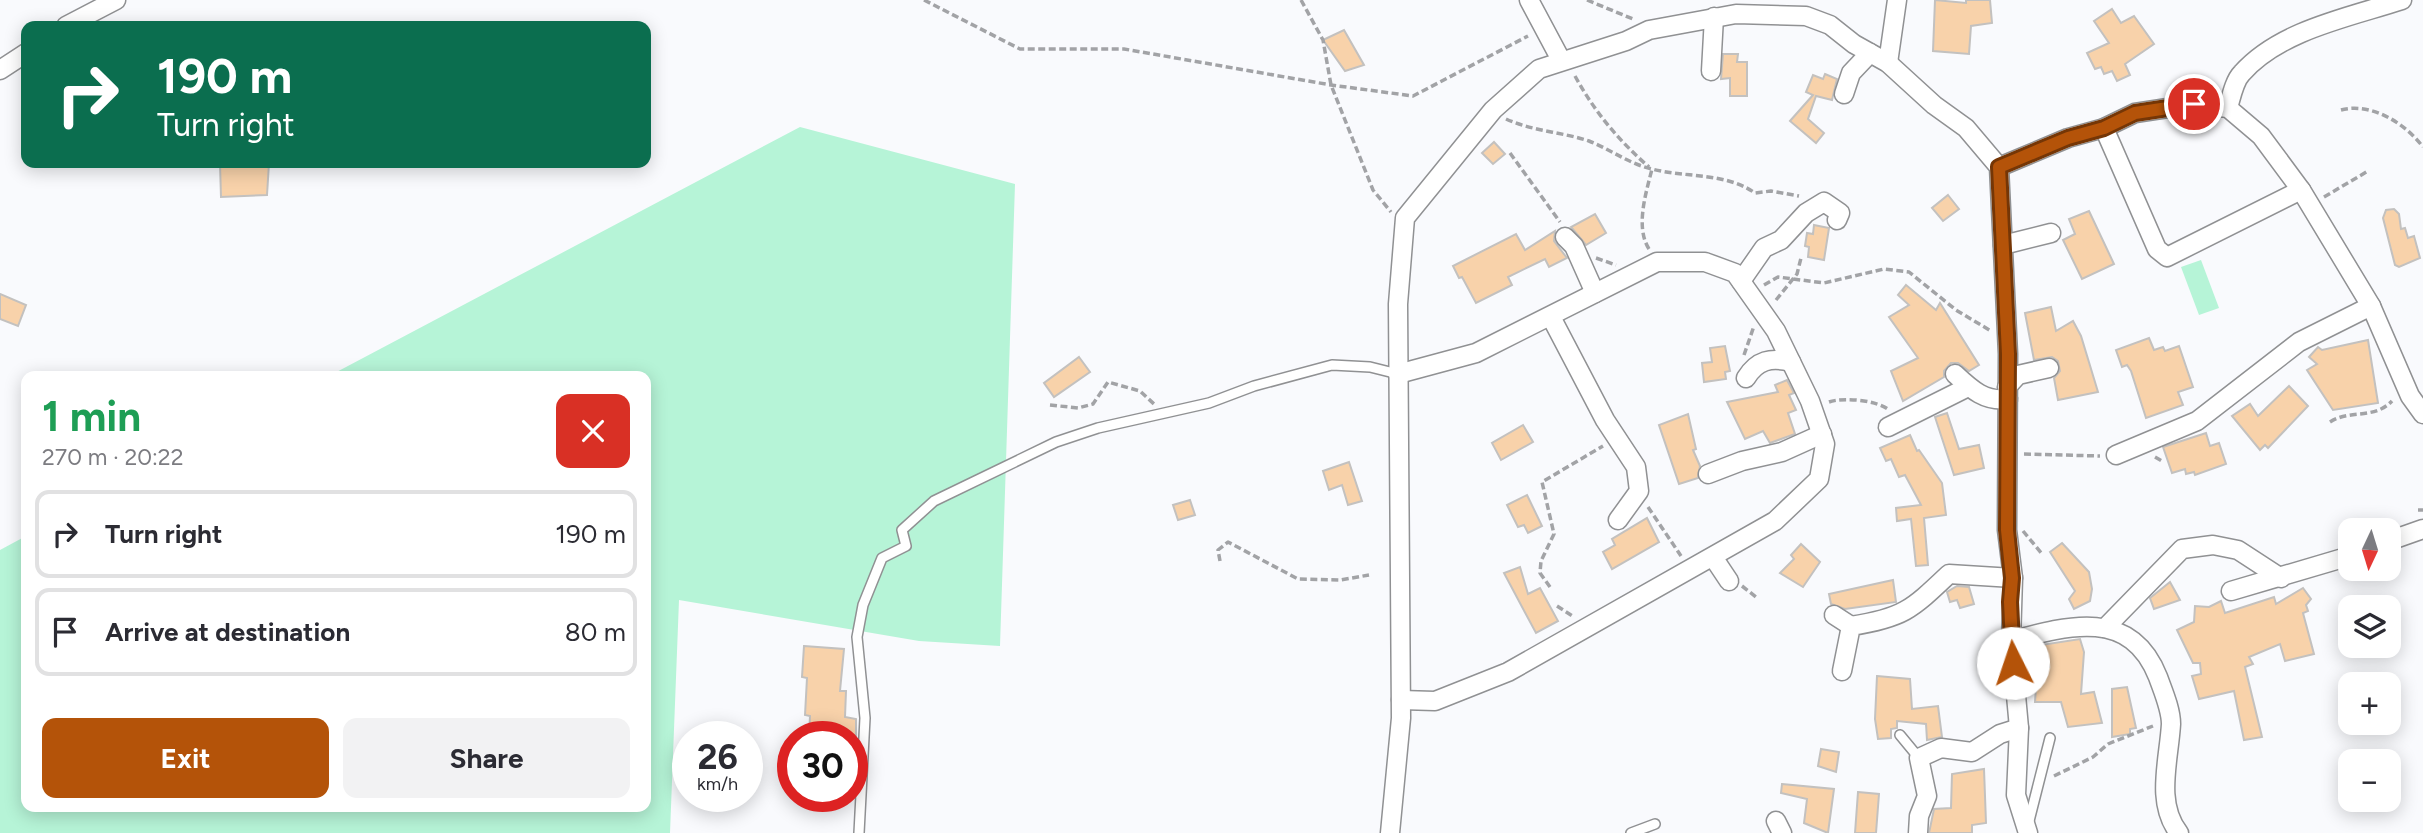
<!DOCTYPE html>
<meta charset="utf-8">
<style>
body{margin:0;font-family:Figtree,sans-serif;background:#f2f2f3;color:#2b2b33;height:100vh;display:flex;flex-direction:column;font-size:26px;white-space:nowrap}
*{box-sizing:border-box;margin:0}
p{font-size:23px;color:#7c7c81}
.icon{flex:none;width:38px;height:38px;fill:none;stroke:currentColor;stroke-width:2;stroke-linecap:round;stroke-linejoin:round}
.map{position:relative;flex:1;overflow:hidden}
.side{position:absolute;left:21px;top:371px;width:630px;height:441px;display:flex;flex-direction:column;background:#fff;border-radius:14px;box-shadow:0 4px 18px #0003}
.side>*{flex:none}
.hud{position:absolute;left:21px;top:21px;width:630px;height:147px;border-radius:14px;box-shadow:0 4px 18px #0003;background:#0b6e4f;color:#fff;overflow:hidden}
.needle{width:46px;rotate:184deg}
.controls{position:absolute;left:2338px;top:518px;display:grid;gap:14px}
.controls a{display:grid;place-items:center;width:63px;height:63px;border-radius:14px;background:#fff;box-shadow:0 4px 18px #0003;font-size:35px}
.speed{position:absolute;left:672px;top:721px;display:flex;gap:14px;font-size:35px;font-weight:700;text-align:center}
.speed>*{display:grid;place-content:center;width:91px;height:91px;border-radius:50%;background:#fff;box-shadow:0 4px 18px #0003;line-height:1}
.speed small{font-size:18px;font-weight:400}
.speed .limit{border:10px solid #d22;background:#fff;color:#111}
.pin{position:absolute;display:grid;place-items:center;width:60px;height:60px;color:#fff;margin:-30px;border:4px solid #fff;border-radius:50%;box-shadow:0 2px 7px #0007}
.me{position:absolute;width:77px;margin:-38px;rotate:356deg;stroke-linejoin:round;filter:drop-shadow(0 0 5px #0008)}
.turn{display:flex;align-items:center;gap:24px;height:147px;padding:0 21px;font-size:32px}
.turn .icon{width:91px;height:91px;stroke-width:2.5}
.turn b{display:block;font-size:49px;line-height:60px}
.round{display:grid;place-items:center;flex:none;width:74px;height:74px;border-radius:14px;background:#f2f2f3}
.overview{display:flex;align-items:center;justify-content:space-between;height:119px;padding:0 21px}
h1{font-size:42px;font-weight:700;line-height:52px;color:#1e9e55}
.cta{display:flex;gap:14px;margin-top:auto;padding:14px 21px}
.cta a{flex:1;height:80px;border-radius:14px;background:#b45309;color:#fff;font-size:28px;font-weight:700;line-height:80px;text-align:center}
.cta a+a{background:#f2f2f3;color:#2b2b33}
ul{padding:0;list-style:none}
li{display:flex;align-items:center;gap:21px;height:88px;margin:0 14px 10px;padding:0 7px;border:4px solid #e1e1e2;border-radius:14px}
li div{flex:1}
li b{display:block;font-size:26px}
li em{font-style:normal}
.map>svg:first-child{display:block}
</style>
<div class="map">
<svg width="2423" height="833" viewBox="0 0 2423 833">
<rect width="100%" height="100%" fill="#f9fafd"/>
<g fill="#b6f4d7">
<path d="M800 127 1015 184 1000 646 919 641 679 600 670 833H0V550L26 536V807H646V376H329Z"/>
<path d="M2201 260 2219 308 2199 315 2181 267Z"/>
</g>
<g fill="#f8d2aa" stroke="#c3c1bf" stroke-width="2">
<path d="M1935 0 1966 3V0H1990L1992 23 1971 26 1969 54 1933 51Z"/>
<path d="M2112 9 2121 23 2134 16 2154 44 2125 64 2130 75 2117 81 2112 71 2104 74 2101 67 2095 69 2087 53 2109 43 2094 21Z"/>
<path d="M1344 30 1364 65 1345 71 1323 40Z"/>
<path d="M1723 54H1738L1737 62H1747V96H1730V78L1721 79Z"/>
<path d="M1825 74 1837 79 1832 100 1816 96 1808 119 1824 133 1816 143 1790 121 1813 95 1806 92 1813 75 1823 79Z"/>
<path d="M1494 142 1505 154 1493 164 1482 153Z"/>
<path d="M269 163 267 195 221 197 220 164Z"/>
<path d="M1948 195 1959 209 1943 221 1932 208Z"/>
<path d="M2394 209 2399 214 2401 229 2405 228 2408 238 2414 236 2420 258 2399 267 2395 265 2383 218 2386 210Z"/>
<path d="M2089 211 2114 264 2082 279 2063 240 2075 234 2069 219Z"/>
<path d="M1595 214 1606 233 1586 245 1571 227Z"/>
<path d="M1814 225 1829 228 1824 260 1808 257 1809 247 1805 246 1807 233 1813 234Z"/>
<path d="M1555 231 1554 241 1567 258 1549 267 1545 259 1508 277 1512 285 1476 303 1462 277 1459 278 1453 266 1516 234 1525 250Z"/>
<path d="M1906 285 1936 310 1940 303 1979 365 1969 371 1958 363H1951L1944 371V377L1903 401 1891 371 1918 358 1889 317 1909 305 1898 295Z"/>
<path d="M0 294 26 305 18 326 0 319Z"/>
<path d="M2051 307 2056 331 2073 321 2081 336 2098 392 2058 400 2054 378 2060 371 2058 361 2052 357 2034 360 2025 313Z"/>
<path d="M2149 338 2154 350 2163 347 2165 351 2179 346 2193 387 2178 392 2183 405 2146 418 2131 371 2127 365 2122 367 2116 350Z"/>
<path d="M2368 340 2378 403 2333 410 2307 370 2317 364 2309 357 2318 347 2322 350Z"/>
<path d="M1725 346 1730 371 1725 372 1726 379 1704 382 1702 363 1712 362 1710 348Z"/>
<path d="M1079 357 1090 372 1054 397 1044 383Z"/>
<path d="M1787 380 1794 393 1789 395 1796 410 1788 413 1795 434 1770 443 1763 431 1745 439 1727 402 1778 392 1775 385Z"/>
<path d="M2289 386 2308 406 2268 448 2265 445 2260 450 2232 416 2250 404 2258 416Z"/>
<path d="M1947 413 1959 449 1979 445 1984 468 1954 475 1935 417Z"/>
<path d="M1688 414 1696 449 1693 450 1700 466 1698 478 1679 484 1659 425Z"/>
<path d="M1523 425 1533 442 1501 460 1492 443Z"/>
<path d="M2206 433 2210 446 2219 443 2226 464 2195 475 2194 472 2186 474 2185 469 2172 473 2163 447Z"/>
<path d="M1910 435 1917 451 1919 450 1942 483 1946 515 1924 518 1928 565 1916 566 1911 519 1897 521 1896 508 1921 505 1905 475 1899 477 1891 459 1886 461 1880 448Z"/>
<path d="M1349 462 1362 501 1348 505 1342 485 1329 490 1323 471Z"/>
<path d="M1527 495 1542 526 1528 533 1524 525 1518 527 1507 505Z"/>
<path d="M1190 500 1195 515 1178 520 1173 505Z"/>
<path d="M1647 518 1659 542 1612 569 1603 552 1615 545 1612 539Z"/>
<path d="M2062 543 2089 572 2092 589 2090 601 2074 609 2069 599 2075 591 2050 552Z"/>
<path d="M1801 544 1820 562 1803 587 1780 573 1794 559 1791 555Z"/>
<path d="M1520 567 1528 594 1540 588 1558 621 1536 633 1504 573Z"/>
<path d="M1893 580 1896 602 1845 609 1831 604 1829 594Z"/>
<path d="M2170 582 2180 600 2154 609 2150 598Z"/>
<path d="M1957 586 1969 587 1974 604 1960 608 1957 600 1950 602 1947 592Z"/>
<path d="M2303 588 2311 599 2306 605 2308 611 2303 613 2314 654 2285 661 2280 644 2249 657 2253 664 2245 667 2262 737 2244 740 2234 691 2199 699 2192 676 2201 674 2200 663H2193L2177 630 2194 622 2195 606 2209 607 2221 601 2225 613 2274 597 2276 604Z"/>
<path d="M2080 639 2084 652 2081 694 2094 692 2102 723 2068 727 2061 702H2035L2037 672 2049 667 2041 645Z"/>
<path d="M804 646 844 649 840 691H846L845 717 856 719V737H809L810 716 805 715 807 678 802 677Z"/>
<path d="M1877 676 1910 679 1912 709 1938 706 1942 737 1927 740 1926 724 1897 721V728L1891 729V738L1878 739 1875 719Z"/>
<path d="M2127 687 2136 728 2130 729V734L2112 737V689Z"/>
<path d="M1821 749 1839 752 1836 772 1818 766Z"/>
<path d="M1984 769 1986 823 1972 825V833H1929L1934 809 1951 808 1952 774Z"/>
<path d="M1782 784 1834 789 1828 833 1804 823 1807 799 1781 793Z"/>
<path d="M1858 792 1879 794 1876 833H1855Z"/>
</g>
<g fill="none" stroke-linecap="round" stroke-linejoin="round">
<defs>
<g id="service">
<path d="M1900 735 1919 758"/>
<path d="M2029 821 2050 738"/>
<path d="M859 833 865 718 857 637 863 605 882 558 906 546 902 530 934 501 1056 442 1098 428 1209 403 1254 386 1332 365 1370 367 1398 374"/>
<path d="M1631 833 1655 824"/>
</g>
<g id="minor">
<path d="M1529 0 1561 60"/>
<path d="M66 26 116 0"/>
<path d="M1888 63 1897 0"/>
<path d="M0 70 26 53"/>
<path d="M1711 71 1714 17"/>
<path d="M1844 94 1851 73 1870 53"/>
<path d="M2228 108C2231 98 2234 81 2242 73 2280 30 2350 17 2402 0"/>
<path d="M2104 128 2157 249 2167 257 2301 190"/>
<path d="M1999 167 2068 138 2104 128 2135 113 2194 104 2228 108 2261 136 2301 190 2371 306 2410 396 2423 414"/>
<path d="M1565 237 1574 246 1595 293"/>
<path d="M2003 245 2051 233"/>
<path d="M1741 281 1764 248 1781 240 1806 213 1824 202 1840 213 1837 220"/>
<path d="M1551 317 1605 420 1636 467 1639 491 1618 520"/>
<path d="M1398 374 1476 353 1657 262H1705L1735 273 1776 331 1810 401 1825 444 1819 479 1775 521 1508 672 1435 701 1401 700"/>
<path d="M1955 374C1972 390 1985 402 2008 399"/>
<path d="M1746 378C1757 360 1771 357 1791 362"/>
<path d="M2007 387 2018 375 2049 368"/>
<path d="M1888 427 1968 387"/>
<path d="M2116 455 2197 421 2299 342 2371 306"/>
<path d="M1708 474 1742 461 1782 452 1822 434"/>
<path d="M2389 541 2423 529"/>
<path d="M1713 557 1729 581"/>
<path d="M2231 591 2350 556"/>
<path d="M1834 615 1851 626"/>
<path d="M2105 628 2182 549 2213 545 2238 550 2281 578"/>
<path d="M2011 641C2069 625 2131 608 2158 677 2163 691 2171 709 2171 724 2169 760 2155 803 2179 833"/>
<path d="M1842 671 1851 626C1903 618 1911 610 1949 574L2013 578"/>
<path d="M1776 821 1782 833"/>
<path d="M1390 833 1401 718 1398 304 1405 218 1493 110 1539 69 1626 41 1649 30 1736 14 1806 16 1830 25 1854 44 1888 63 1934 105 1966 128 1999 167 2008 354 2007 530 2013 578 2011 641 2019 728 2016 795 2028 833"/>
<path d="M1918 833 1919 816 1927 796 1919 758 1941 748 1972 752 2000 734 2019 728"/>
</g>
</defs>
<use href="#service" stroke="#909193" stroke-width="12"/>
<use href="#minor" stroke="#909193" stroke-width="21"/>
<g stroke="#a2a3a6" stroke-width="3.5" stroke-dasharray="7 3.5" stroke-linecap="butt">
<path d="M924 0 1020 49H1124L1331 85 1413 96 1528 36"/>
<path d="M1301 0 1323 40 1331 85 1373 190 1391 212"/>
<path d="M1587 0 1633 19"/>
<path d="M1575 76C1594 111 1619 141 1649 167"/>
<path d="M2341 110C2371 102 2405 123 2423 147"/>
<path d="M1506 119C1532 131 1562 132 1589 141 1610 149 1629 164 1652 169 1686 178 1725 172 1755 193L1771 191 1799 196"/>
<path d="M1510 153 1560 222"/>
<path d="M2324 197 2368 171"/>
<path d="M1649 249C1635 227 1646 193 1652 169"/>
<path d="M1596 258 1616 265"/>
<path d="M1764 285 1778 277 1824 283 1884 269 1909 272 1956 310 1991 331"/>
<path d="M1776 300 1797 274 1801 258"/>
<path d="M1744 355 1754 326"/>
<path d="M1829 402C1843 397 1877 400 1889 410"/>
<path d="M1050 405 1078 408 1093 404 1108 382 1140 391 1154 404"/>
<path d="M2330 422C2350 409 2374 420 2392 401"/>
<path d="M2024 454 2100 456"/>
<path d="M2155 457 2162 461"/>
<path d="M1648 507 1681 556"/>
<path d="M2418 510H2423"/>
<path d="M2023 531 2043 555"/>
<path d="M1220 561 1218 550 1228 542 1298 579 1340 580 1369 575"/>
<path d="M1742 586 1756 597"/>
<path d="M1550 587 1540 573 1541 561 1554 534 1542 482 1603 446"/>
<path d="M1557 606 1574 617"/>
<path d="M2054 776 2093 757 2108 744 2153 726"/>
</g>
<use href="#service" stroke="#fff" stroke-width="9"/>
<use href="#minor" stroke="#fff" stroke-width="18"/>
</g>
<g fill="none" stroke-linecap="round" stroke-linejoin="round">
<defs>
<path id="route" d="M2013 663 2010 602 2012 578 2007 530 2008 354 1999 167 2068 138 2104 128 2135 113 2194 104"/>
</defs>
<use href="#route" stroke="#753606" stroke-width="18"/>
<use href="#route" stroke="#b45309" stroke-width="12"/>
</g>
</svg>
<div class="controls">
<a><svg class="needle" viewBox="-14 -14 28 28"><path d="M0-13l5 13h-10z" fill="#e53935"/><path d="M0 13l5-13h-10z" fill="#7c7c81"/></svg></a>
<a><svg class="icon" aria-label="layers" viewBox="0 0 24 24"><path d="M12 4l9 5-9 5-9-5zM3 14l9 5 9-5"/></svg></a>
<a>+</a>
<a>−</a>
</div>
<div class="speed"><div>26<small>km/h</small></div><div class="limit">30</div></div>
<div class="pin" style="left:2194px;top:104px;background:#d93025"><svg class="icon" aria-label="arrive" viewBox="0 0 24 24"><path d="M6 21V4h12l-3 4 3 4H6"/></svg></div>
<svg class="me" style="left:2013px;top:663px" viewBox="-20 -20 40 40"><circle r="19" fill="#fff"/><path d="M0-13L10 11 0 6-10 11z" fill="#b45309"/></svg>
<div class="hud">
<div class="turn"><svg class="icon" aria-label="right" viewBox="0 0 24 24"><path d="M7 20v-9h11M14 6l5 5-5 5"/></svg><div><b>190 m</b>Turn right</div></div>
</div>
<section class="side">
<div class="overview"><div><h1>1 min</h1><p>270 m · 20:22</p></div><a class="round" style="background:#d93025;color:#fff"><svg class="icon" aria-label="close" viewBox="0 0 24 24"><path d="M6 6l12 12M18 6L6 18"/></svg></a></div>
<ul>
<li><svg class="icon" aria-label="right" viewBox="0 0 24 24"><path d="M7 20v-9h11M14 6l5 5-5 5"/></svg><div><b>Turn right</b></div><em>190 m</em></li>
<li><svg class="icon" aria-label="arrive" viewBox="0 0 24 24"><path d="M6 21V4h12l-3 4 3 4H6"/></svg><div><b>Arrive at destination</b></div><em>80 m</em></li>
</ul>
<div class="cta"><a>Exit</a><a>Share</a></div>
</section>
</div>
